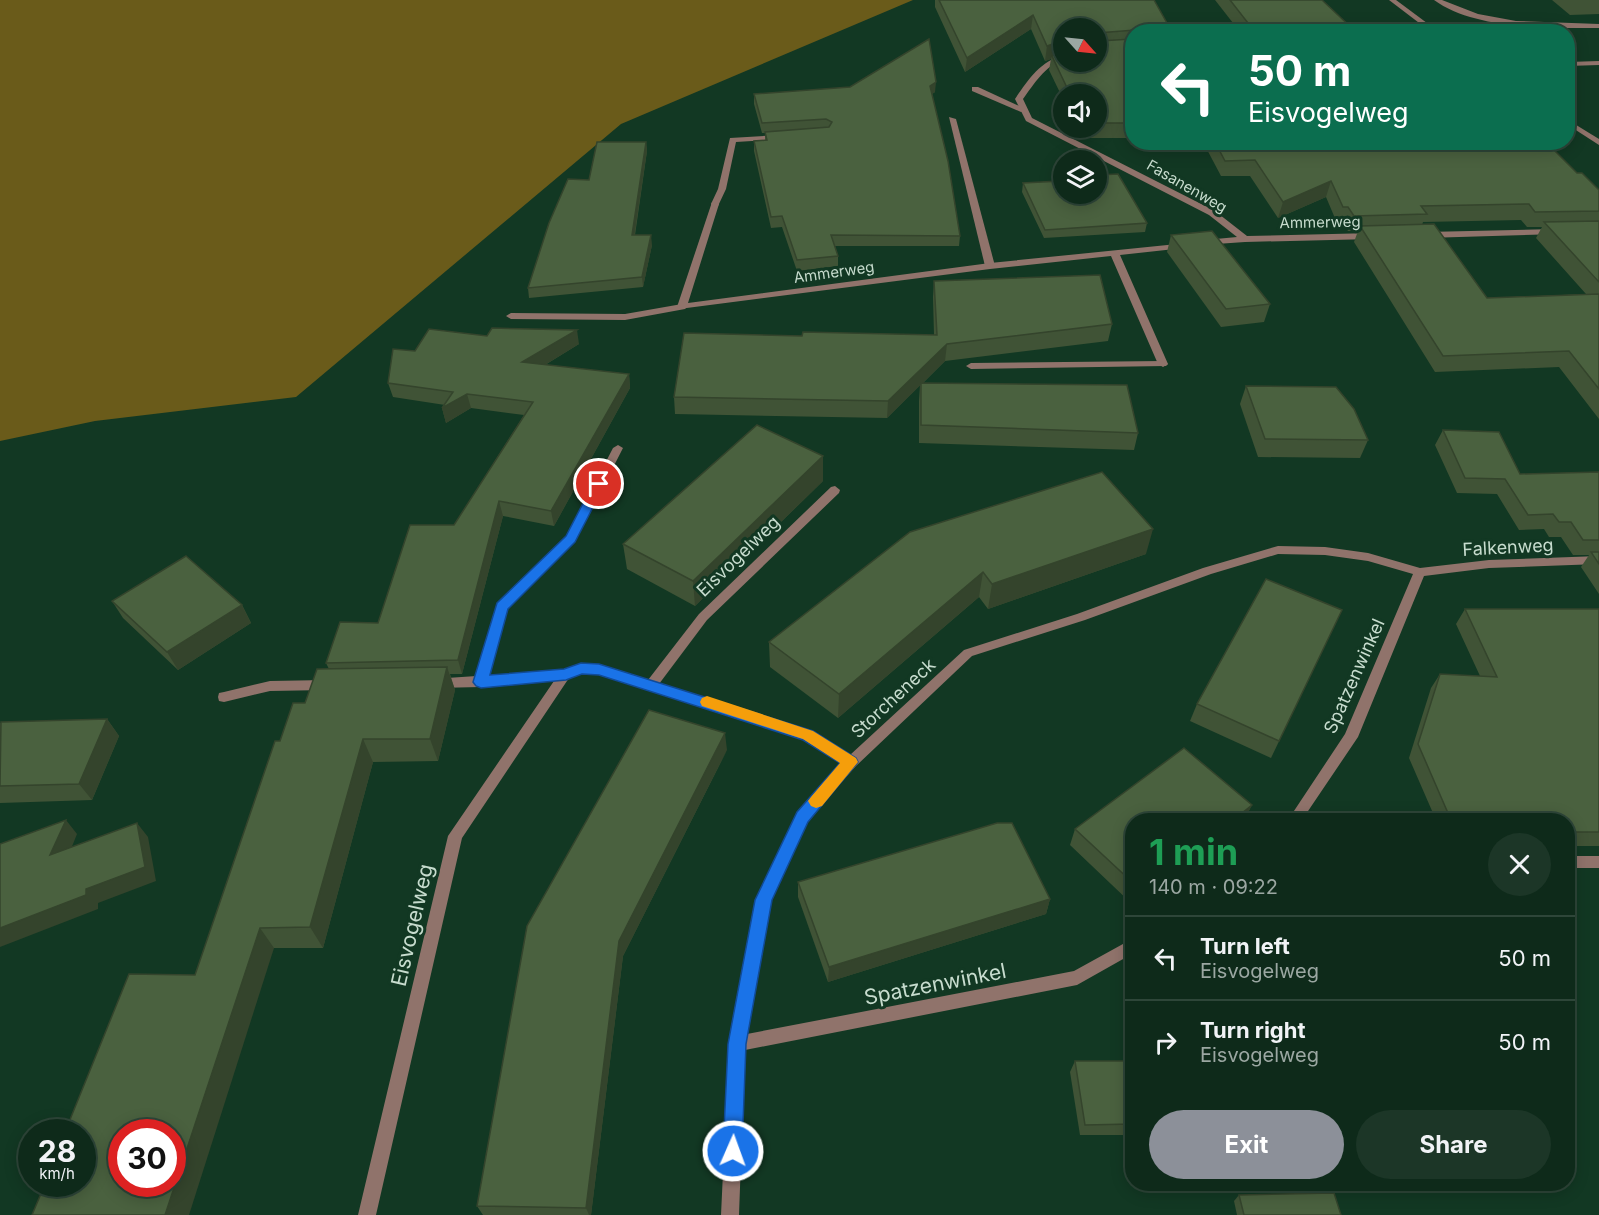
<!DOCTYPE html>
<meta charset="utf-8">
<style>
body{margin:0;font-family:Inter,sans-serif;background:#1c3627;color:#f1f3f6;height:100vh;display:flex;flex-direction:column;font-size:22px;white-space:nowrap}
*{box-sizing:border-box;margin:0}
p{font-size:20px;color:#9ba7a2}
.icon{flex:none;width:33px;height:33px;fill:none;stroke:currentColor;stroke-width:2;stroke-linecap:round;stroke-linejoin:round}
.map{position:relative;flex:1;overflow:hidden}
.drawer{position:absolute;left:1125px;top:813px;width:450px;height:378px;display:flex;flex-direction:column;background:#0e2a1a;border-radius:24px;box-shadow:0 3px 15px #0003,0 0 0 2px #2e4639}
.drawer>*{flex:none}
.banner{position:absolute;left:1125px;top:24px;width:450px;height:126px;border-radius:24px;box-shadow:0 3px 15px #0003,0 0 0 2px #2e4639;background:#0b6e4f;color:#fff;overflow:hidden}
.needle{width:39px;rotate:117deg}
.fabs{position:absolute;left:1053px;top:18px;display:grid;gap:12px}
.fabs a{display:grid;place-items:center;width:54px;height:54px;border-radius:50%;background:#0e2a1a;box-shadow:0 3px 15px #0003,0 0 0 2px #2e4639;font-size:30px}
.speed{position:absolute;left:18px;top:1119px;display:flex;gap:12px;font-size:30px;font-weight:700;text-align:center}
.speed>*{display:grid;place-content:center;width:78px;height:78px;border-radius:50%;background:#0e2a1a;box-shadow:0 3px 15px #0003,0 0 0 2px #2e4639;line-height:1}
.speed small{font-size:15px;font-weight:400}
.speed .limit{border:9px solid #d22;background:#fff;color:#111}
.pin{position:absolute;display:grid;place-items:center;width:51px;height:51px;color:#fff;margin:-26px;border:3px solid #fff;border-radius:50%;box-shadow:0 2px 6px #0007}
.me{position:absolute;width:66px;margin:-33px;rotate:2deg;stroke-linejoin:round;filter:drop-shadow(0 0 4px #0008)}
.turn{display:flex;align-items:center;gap:21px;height:126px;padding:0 24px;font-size:27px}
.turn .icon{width:78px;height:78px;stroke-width:2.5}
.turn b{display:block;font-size:42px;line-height:51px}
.round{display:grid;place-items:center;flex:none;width:63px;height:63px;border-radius:32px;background:#1c3627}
.head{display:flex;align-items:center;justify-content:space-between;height:102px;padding:0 24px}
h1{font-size:36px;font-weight:700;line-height:45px;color:#1e9e55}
.primary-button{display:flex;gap:12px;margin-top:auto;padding:12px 24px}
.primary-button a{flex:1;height:69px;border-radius:36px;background:#8c9099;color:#fff;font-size:24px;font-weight:700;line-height:69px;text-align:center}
.primary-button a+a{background:#1c3627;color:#f1f3f6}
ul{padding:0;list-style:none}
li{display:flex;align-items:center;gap:18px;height:84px;padding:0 24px;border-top:2px solid #2e4639}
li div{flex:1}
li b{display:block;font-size:22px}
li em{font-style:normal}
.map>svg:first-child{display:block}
</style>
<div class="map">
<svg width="1599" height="1215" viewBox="0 0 1599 1215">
<rect width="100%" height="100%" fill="#123823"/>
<path fill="#6a5b1a" d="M0 0H913L621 124 296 397 95 421 0 441Z"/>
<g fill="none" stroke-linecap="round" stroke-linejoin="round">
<g fill="#90736b" fill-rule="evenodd">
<path d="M1434 0H1442L1478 14 1516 21 1599 24V28C1550 28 1475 30 1434 0Z"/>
<path d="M972 87H978L1028 110 1021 112 972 91Z"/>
<path d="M949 117 956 119 995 266 993 268H987L985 266Z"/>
<path d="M780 135 784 137 783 139 736 142 726 189 718 206H712L711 204 718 189 730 138Z"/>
<path d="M682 304 687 307 685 309 625 320 511 319 506 316 511 313 625 314Z"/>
<path d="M1163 361 1168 364 1166 366 971 369 966 366 971 363Z"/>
<path d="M618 445 623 448 575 542 507 609 487 682 485 686H477L475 682 498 604 567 537 613 448Z"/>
<path d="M835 486 840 490 839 493 707 620 656 688H648L646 684 648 680 699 614 831 487Z"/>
<rect x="1568" y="856" width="31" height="12"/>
</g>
<g fill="#90736b" fill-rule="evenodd">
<path d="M1064 55V59C1045 66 1034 84 1023 99L1032 118 1215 211 1247 236 1373 233 1377 236 1373 239 1245 242 1202 245V241L1205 240 1237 237 1209 215 1026 121 1015 99C1028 80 1040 61 1064 55Z"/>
<path d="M1599 61V65L1568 66V62Z"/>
<path d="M712 202 719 204 688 303 990 263 1187 243V247L1184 248 1120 255 1168 364 1163 367 1158 364 1111 256 990 269 679 309 677 307Z"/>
<path d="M1556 229 1560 232 1559 234 1426 238 1422 235 1426 232Z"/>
<path d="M1278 546 1325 547 1368 553 1420 568 1489 560 1599 556V564L1489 568 1424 576 1358 737 1302 820H1288L1345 734 1413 574 1368 561 1325 555 1278 554 1211 574 1085 620 972 656 856 766 807 821 770 900 747 1034 1074 971 1132 939V954L1077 985 745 1050 739 1215H721L729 1044 756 900 797 813 842 763 804 739 599 675 582 673 569 678 462 838 376 1215H358L448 836 554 681 481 687 436 688 432 687 430 683 432 679 564 670 581 663 599 665 813 731 850 755 964 650 1077 614 1203 568Z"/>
<path d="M326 680 330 681 332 685 330 689 326 690 270 691 224 702 219 701 218 697 219 693 224 692 270 681Z"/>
</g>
<g fill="#90736b" fill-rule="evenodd">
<path d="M1389 0H1396L1439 32H1431Z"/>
<path d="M1568 120 1599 139V145L1568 125Z"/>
</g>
</g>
<g fill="#405336" fill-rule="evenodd">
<path d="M935 0H1154L1172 32H1132V138H1080L1075 128H1096V94H1064V101L1049 70 1051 59 1045 61 1031 29 965 72 935 7ZM1064 28 1096 62H1064Z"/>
<path d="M1215 0H1322L1356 32H1240Z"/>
<path d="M1552 0H1599V14L1570 15Z"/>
<path d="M935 92 932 94 960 236 959 246H835L838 256V266L797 271 782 227 771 228 754 151V141L765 140V133H762L754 104V94Z"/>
<path d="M646 142 647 151 635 235 652 245 643 287 529 298 528 288 589 180Z"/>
<path d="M1203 142H1546L1577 173 1599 190V419L1559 367 1435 372 1354 242 1358 231H1348L1343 223H1337L1326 197 1278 218 1250 176H1221ZM1521 220 1527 227H1542L1536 238 1586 294 1487 298 1422 225 1423 222Z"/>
<path d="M1059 178 1147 223 1145 232 1044 238 1022 192 1023 183 1058 181Z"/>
<path d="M1171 235 1270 304 1264 322 1221 327 1167 252Z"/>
<path d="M934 281 1112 324 1108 341 945 361 923 383 1138 433 1134 450 919 443V401L920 385 887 418 675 414 674 397 802 336 934 335 933 297Z"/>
<path d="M487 336 579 344 545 365 629 374 630 388 554 526 503 516 462 674H450L455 690 438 761 373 762 323 948H274L195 975 280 741 329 669 326 663 378 623 454 525 524 415 471 408 446 423 442 408 445 405 393 397 388 383Z"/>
<path d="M1246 386 1368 440 1360 458 1258 457 1240 404Z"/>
<path d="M1443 430 1520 474 1599 472V594L1581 567 1589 555H1573L1561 537H1549L1544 529 1519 530 1497 494 1457 493 1435 445Z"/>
<path d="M823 481 695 606 627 569 623 544Z"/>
<path d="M910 532 1146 554 988 609 979 597 838 718 770 667 769 642Z"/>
<path d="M112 601 242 605 251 623 178 670 123 618Z"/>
<path d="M1465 609H1599V846H1568V820H1436L1409 758 1431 688 1440 674 1480 676 1456 624Z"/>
<path d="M1342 610 1271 758 1190 721 1197 704Z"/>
<path d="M107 719 119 736 92 800 0 803V723Z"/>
<path d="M1184 748 1252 805 1244 820H1132V904L1070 845 1075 829Z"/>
<path d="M727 750 623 956 591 1215H483L477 1206Z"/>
<path d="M798 882 1050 899 1046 914 828 982 798 897Z"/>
<path d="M1075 1061H1132V1135H1080L1070 1072Z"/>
<path d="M1239 1195 1341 1215H1237L1234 1201Z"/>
</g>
<g fill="#34442c">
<path d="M1033 15 1031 29 965 72 967 58Z"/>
<path d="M1064 40V54L1052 56 1051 59 1045 61 1047 46Z"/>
<path d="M936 82 935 92 929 96 930 86Z"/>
<path d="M646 142 647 151 633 245 632 235Z"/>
<path d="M1331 181 1326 197 1278 218 1283 202Z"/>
<path d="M651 235 652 245 643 287 642 277Z"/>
<path d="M577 330 579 344 525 377 522 362Z"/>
<path d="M947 344 945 361 887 418 888 401Z"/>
<path d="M629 374 630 388 554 526 551 511Z"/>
<path d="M467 394 471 408 446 423 442 408Z"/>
<path d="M823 456V481L695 606 693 581Z"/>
<path d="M499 501 503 516 462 674 458 660Z"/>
<path d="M1153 529 1146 554 988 609 992 584Z"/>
<path d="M983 572 979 597 838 718 839 694Z"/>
<path d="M242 605 251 623 178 670 167 652Z"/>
<path d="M447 667 455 690 438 761 430 739Z"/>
<path d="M107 719 119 736 92 800 79 784Z"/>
<path d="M725 733 727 750 623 956 591 1215H589L586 1208 619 941Z"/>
<path d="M363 739 373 762 323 948 310 927Z"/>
<path d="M1252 805 1244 820H1233Z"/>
<path d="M66 820 77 834 63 869 50 855Z"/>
<path d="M137 823 148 837 156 881 98 903V909L0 947V928L86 889Z"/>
<path d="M1050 899 1046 914 828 982 829 967Z"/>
<path d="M260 928 274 948 189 1215H165Z"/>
</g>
<g fill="#4a613f" stroke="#34442c" stroke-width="1.5" fill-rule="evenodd">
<path d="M939 0H1154L1172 32H1135V30L1097 33 1096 37V28H1064V40L1047 46 1033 15 967 58Z"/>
<path d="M1230 0H1322L1356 32H1255Z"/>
<path d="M929 39 936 82 930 86 948 161 960 236 831 235 838 256 797 260 782 216 771 217 754 141 767 140 765 132 829 127 832 122 826 119 762 123 754 94 850 87Z"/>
<path d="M1096 39 1099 41 1132 39V123H1096V94H1070L1052 56 1064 49V62H1096Z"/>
<path d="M597 142H646L632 235H651L642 277 528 288 549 223 568 179 589 180Z"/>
<path d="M1215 142H1546L1577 173H1582L1599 190V211L1535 212 1529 204 1421 206 1427 214 1354 216 1348 207H1343L1331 181 1283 202 1255 160 1225 161Z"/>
<path d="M1118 174 1147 223 1045 230 1023 183 1060 181 1059 178H1064V194H1096V175Z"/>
<path d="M1599 221V282L1544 222Z"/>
<path d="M1434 224 1487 298 1599 294V389L1569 351 1443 356 1360 226Z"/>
<path d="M1212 231 1270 304 1226 309 1171 235Z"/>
<path d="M1100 275 1112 324 947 344 888 401 674 397 684 333 802 336 803 332 937 335 934 281Z"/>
<path d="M492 328 577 330 522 362 629 374 551 511 499 501 458 660 326 663 340 622 378 623 410 525H454L533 402 467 394 442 408 453 392 388 383 393 349 415 351 429 329 487 336Z"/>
<path d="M921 383 1127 385 1138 433 921 425Z"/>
<path d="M1246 386 1336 387 1354 409 1368 440 1265 439Z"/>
<path d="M757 425 823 456 693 581 623 544Z"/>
<path d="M1443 430 1499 432 1520 474 1599 472V540H1583L1571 522H1559L1553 514 1528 515 1505 479 1465 478Z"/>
<path d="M1102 472 1153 529 992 584 983 572 839 694 769 642 910 532Z"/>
<path d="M1591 552H1599V564Z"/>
<path d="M186 556 242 605 167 652 112 601Z"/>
<path d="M1266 579 1342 610 1279 741 1197 704Z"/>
<path d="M1465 609H1599V832H1568V820H1451L1418 744 1440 674 1497 677Z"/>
<path d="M447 667 430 739H363L310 927 260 928 165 1215H32L45 1184H82V1132H65L129 974 195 975 275 741H280L293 703H305L317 669ZM122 1132H172V1184H122Z"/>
<path d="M649 710 725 733 619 941 586 1208 477 1206 527 926Z"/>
<path d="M107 719 79 784 0 786 1 722Z"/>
<path d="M1184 748 1252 805 1233 820H1132V882L1075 829Z"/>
<path d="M66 820 50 855 137 823 145 867 86 889V895L0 928V844Z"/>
<path d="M997 823H1012L1050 899 829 967 798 882Z"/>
<path d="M1075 1061H1132V1124L1085 1125Z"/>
<path d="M1334 1193 1341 1215H1244L1239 1195Z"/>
</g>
<path fill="#1a73e8" stroke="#114b97" stroke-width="1.5" d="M599 480 605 484 575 542 508 609 490 675 564 669 581 663 599 664 813 731 856 758 858 762 808 822 772 900 746 1044 742 1151 739 1158 733 1160 726 1158 723 1151 728 1044 755 900 797 812 840 763 803 740 599 675 582 674 566 680 481 688 476 686 473 682 497 603 566 536 593 484Z"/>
<path fill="#f59e0b" d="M707 696 813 731 856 758 858 762 822 806 816 808 811 806 808 801 811 797 840 763 803 739 702 706 700 702 702 698Z"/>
<g text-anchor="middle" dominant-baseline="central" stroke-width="6" stroke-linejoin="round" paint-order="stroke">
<g font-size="15" fill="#c7dcce" stroke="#123823">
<text transform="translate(1187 186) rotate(30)">Fasanenweg</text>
<text transform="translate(1320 222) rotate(-1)">Ammerweg</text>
<text transform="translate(834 272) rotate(-8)">Ammerweg</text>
</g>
<g font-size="18" fill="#c7dcce" stroke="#123823">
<text transform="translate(1508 547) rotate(-3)">Falkenweg</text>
<text transform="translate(738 556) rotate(-44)">Eisvogelweg</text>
<text transform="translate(1354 676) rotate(-66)">Spatzenwinkel</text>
<text transform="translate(893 698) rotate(-43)">Storcheneck</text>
</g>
<g font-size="21" fill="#c7dcce" stroke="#123823">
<text transform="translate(412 925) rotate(-77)">Eisvogelweg</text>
<text transform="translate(935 984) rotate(-11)">Spatzenwinkel</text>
</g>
</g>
</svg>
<div class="fabs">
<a><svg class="needle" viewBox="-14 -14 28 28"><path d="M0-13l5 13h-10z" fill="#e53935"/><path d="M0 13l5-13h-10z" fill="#9ba7a2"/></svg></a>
<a><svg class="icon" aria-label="sound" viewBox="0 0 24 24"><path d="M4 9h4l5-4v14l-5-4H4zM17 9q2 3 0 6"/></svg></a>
<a><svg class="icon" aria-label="layers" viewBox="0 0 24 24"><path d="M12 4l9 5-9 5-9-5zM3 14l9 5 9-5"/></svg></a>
</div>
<div class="speed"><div>28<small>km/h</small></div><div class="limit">30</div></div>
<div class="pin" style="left:599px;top:484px;background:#d93025"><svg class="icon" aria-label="arrive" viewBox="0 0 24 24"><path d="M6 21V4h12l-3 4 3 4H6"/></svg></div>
<svg class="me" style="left:733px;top:1151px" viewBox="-20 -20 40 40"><circle r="17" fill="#1a73e8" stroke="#fff" stroke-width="3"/><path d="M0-11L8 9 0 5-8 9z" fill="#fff"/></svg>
<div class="banner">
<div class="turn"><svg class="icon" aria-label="left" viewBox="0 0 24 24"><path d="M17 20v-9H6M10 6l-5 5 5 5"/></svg><div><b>50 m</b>Eisvogelweg</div></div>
</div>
<section class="drawer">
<div class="head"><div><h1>1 min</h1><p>140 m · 09:22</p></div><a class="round"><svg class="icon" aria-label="close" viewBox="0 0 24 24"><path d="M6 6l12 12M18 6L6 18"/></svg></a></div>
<ul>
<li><svg class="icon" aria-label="left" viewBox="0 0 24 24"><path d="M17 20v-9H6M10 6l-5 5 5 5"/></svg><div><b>Turn left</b><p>Eisvogelweg</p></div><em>50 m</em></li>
<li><svg class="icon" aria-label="right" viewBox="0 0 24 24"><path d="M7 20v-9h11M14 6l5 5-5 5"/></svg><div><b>Turn right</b><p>Eisvogelweg</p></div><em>50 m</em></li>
</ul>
<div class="primary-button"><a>Exit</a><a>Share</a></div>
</section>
</div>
